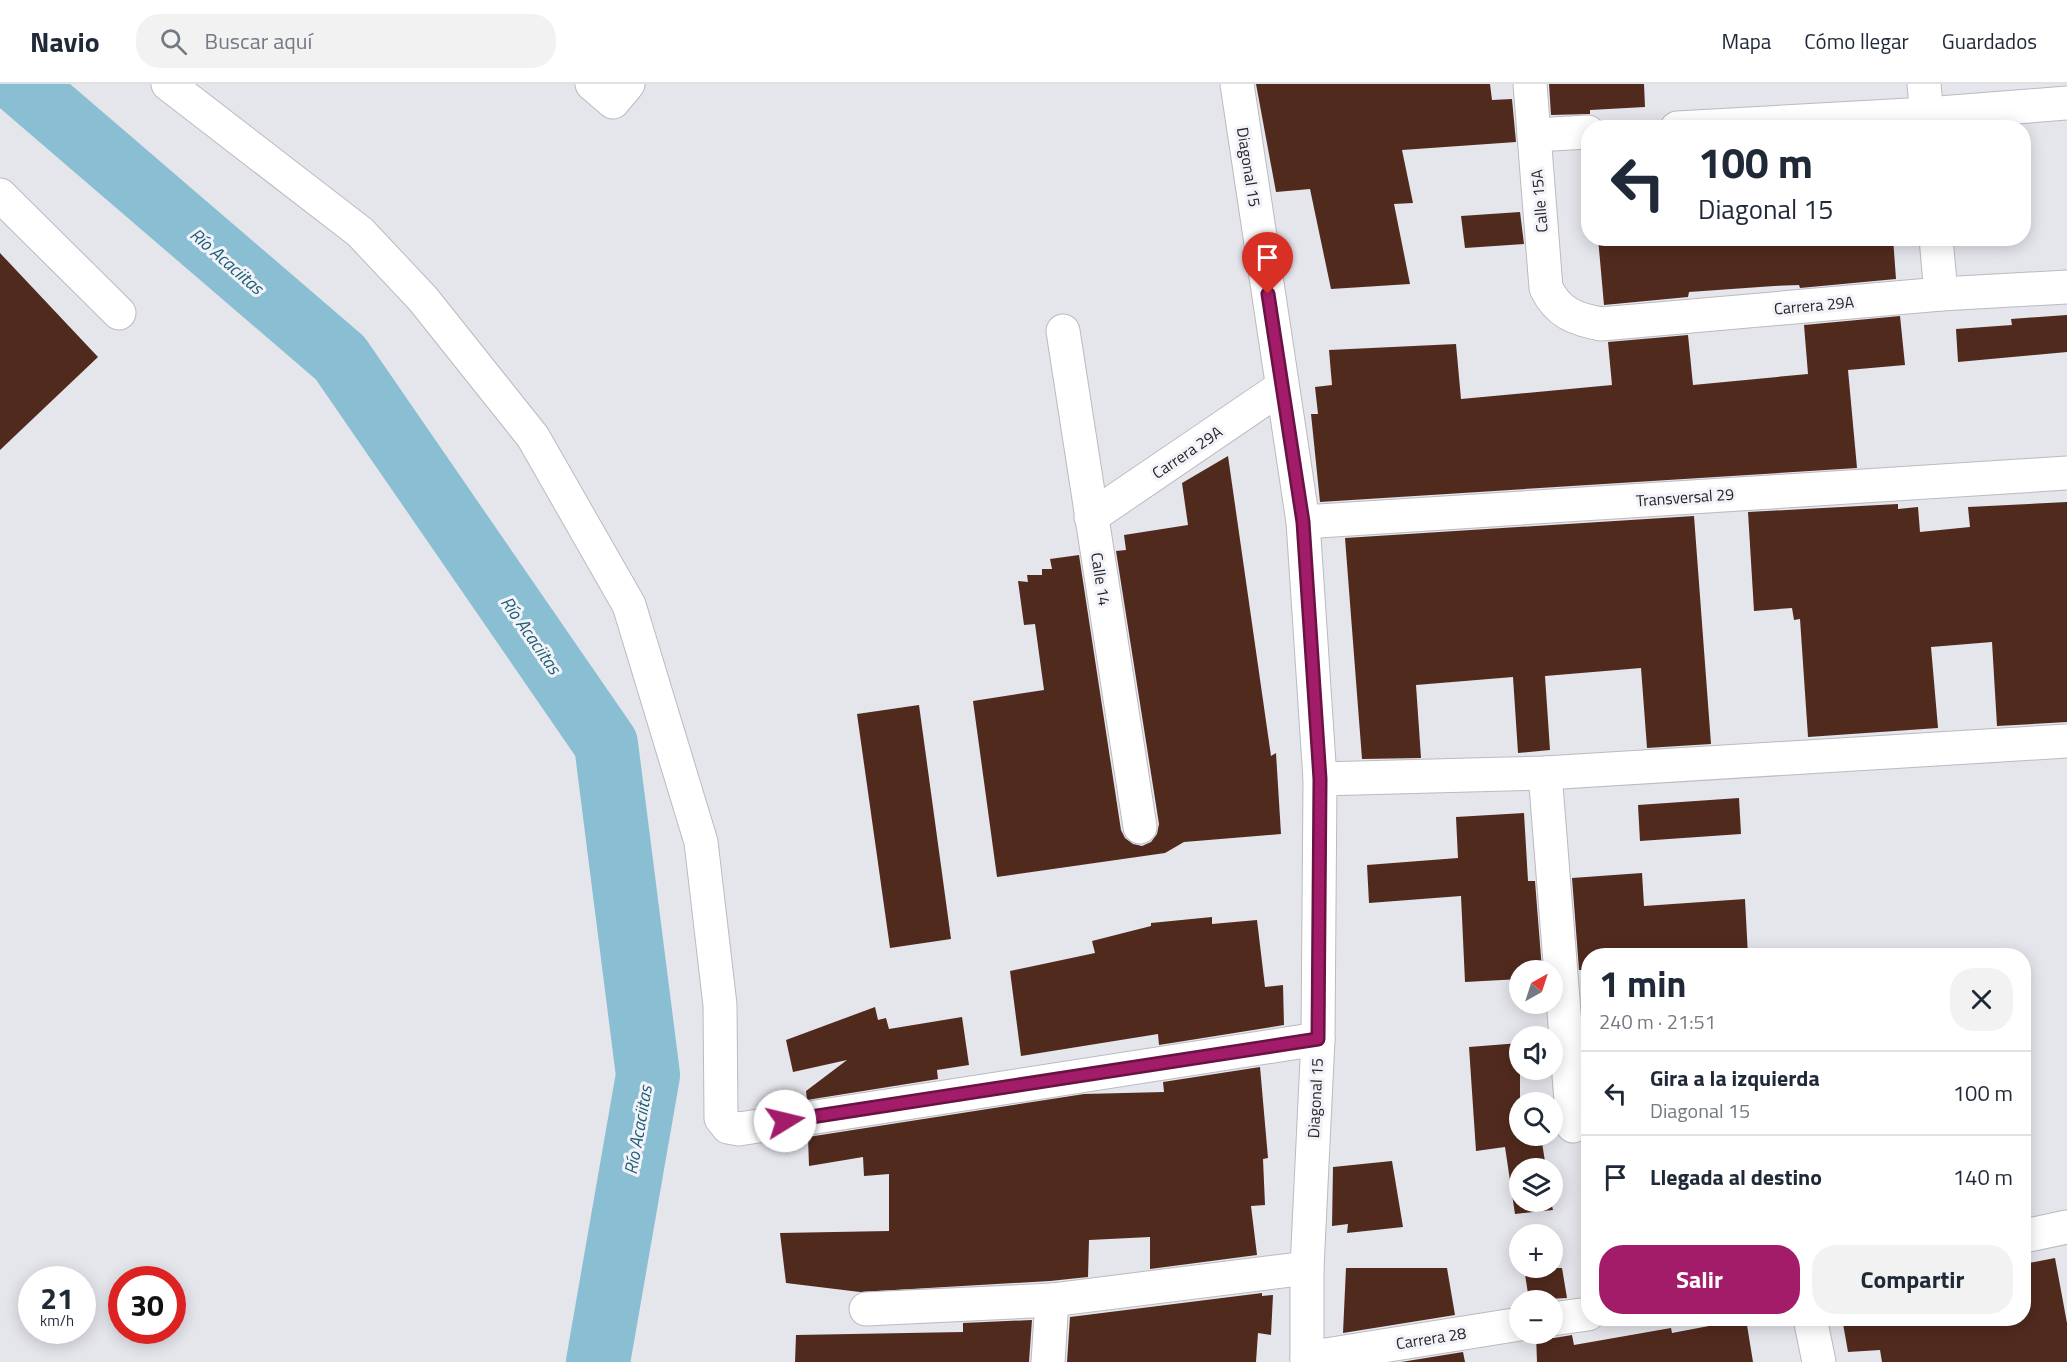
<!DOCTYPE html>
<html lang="es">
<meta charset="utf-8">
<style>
body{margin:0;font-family:"Titillium Web",sans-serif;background:#f2f2f3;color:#1f2937;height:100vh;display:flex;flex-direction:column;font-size:22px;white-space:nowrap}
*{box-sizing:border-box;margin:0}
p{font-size:20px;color:#747a83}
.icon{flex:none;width:33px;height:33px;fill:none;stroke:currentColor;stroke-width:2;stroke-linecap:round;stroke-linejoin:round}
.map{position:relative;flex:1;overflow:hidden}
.side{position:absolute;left:1581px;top:864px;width:450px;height:378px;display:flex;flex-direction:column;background:#fff;border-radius:24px;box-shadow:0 3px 15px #0003}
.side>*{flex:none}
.top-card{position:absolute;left:1581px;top:36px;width:450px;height:126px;border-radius:24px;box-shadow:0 3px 15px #0003;background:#fff;color:#1f2937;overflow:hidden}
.needle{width:39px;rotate:39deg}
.tools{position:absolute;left:1509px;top:876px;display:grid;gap:12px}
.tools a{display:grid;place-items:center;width:54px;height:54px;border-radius:50%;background:#fff;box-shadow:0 3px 15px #0003;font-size:30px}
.speed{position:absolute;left:18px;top:1182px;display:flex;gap:12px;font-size:30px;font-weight:700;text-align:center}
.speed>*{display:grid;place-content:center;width:78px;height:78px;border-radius:50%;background:#fff;box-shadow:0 3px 15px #0003;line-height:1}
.speed small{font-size:15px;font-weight:400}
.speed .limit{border:9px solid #d22;background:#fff;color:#111}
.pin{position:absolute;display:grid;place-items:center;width:51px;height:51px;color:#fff;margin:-62px -26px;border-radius:50% 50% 50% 0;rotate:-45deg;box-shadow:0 0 6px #0007}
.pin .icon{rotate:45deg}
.me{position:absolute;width:66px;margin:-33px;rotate:81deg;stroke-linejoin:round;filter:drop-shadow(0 0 4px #0008)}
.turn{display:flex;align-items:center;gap:21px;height:126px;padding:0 18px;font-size:27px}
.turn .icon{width:78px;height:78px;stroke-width:2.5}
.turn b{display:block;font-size:42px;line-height:51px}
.round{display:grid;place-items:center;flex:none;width:63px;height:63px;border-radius:24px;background:#f2f2f3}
.headline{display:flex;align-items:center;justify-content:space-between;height:102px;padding:0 18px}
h1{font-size:36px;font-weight:700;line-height:45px}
.action{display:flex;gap:12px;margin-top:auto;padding:12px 18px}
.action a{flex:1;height:69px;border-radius:24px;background:#a21c69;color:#fff;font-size:24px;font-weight:700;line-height:69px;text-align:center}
.action a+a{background:#f2f2f3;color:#1f2937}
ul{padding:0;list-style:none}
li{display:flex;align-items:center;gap:18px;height:84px;padding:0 18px;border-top:2px solid #e0e1e3}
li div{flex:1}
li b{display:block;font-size:22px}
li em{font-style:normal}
header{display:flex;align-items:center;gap:36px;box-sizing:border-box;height:84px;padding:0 30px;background:#fff;border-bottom:2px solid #e0e1e3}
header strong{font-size:28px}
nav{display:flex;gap:33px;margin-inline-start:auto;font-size:21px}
.search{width:420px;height:54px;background:#f2f2f3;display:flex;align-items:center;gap:15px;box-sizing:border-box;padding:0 21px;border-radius:24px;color:#747a83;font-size:22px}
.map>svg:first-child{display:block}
</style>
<header>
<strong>Navio</strong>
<div class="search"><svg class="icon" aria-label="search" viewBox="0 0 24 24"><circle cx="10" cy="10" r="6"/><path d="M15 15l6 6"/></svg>Buscar aquí</div>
<nav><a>Mapa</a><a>Cómo llegar</a><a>Guardados</a></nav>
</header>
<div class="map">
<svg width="2067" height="1278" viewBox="0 0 2067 1278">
<rect width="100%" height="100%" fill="#e5e5ec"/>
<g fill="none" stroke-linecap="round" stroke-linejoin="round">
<path stroke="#8abed2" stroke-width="64" d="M21 0 340 274 606 660 648 991 598 1278"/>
</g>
<g fill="#512a1e">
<path d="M1256 0H1490L1492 16 1512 15 1516 58 1402 66 1413 119 1394 120 1410 200 1331 205 1310 105 1276 108Z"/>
<path d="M1549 0H1644L1645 23 1590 26V30L1551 31Z"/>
<path d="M1520 128 1524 160 1465 164 1461 132Z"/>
<path d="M1598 154H1893L1896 195 1800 204 1799 201 1774 202 1689 208 1688 213 1604 221Z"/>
<path d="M0 169 98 273 0 366Z"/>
<path d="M2067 231V268L1958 278 1956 245 2012 241 2011 235Z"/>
<path d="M1900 232 1905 281 1848 286 1857 384 1320 418 1311 330H1318L1315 303 1332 301 1329 266 1456 260 1461 315 1612 301 1608 258 1688 251 1693 301 1808 290 1804 241Z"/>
<path d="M1228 372 1271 672 1276 669 1281 750 1184 758 1165 769 997 793 973 617 1044 606 1035 540 1024 541 1018 497 1028 498 1027 491H1042V485H1052L1050 475 1079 471 1121 746 1125 754 1133 760 1142 762 1151 758 1157 750 1159 740 1116 467 1126 466 1124 451 1188 441 1182 399Z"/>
<path d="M2067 418V638L1997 642 1992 558 1931 563 1938 644 1808 653 1800 535 1794 536 1792 524 1754 527 1748 428 1898 420V425L1918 423 1920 448 1970 443 1968 423Z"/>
<path d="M1694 432 1711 660 1647 664 1641 584 1545 592 1550 666 1518 669 1513 593 1416 601 1421 674 1362 675 1345 454Z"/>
<path d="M919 621 951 855 890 864 857 630Z"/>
<path d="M1739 714 1741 750 1640 757 1638 721Z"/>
<path d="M1524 729 1528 797H1535L1542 886H1520V895L1465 898 1461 812 1369 819 1367 781 1458 774 1456 733Z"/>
<path d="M1642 789 1644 822 1745 815 1748 872H1588V886H1579L1572 794Z"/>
<path d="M1212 833V840L1257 836 1265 903 1283 901 1284 941 1159 961 1158 950 1021 972 1010 887 1095 869 1092 857 1151 842V839Z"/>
<path d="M875 923 878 936 886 934 889 945 962 933 969 981 937 986 938 995 807 1016 806 1007 847 976 793 988 786 956Z"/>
<path d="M1520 959V1052H1541L1546 1084H1520V1118H1551L1553 1126 1515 1130 1505 1063 1476 1067 1469 963Z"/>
<path d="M1260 983 1268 1074 1263 1075 1265 1121 1251 1122 1257 1171 1150 1185V1153L1089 1156 1088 1193 1050 1197 860 1208 786 1199 780 1149 889 1147V1090L864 1092 863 1073 809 1082 808 1053 1084 1010 1164 1008 1163 998Z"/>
<path d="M1392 1077 1403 1143 1347 1149 1348 1140 1332 1142 1333 1083Z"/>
<path d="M2055 1174 2067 1239V1278H1882L1880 1266 1848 1268 1842 1234H2024V1180Z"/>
<path d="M1346 1184H1447L1455 1231 1343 1249Z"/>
<path d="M1524 1184H1562L1567 1214 1529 1216Z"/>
<path d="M1262 1209V1212L1273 1211 1271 1251 1258 1249 1256 1278H1067L1070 1233Z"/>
<path d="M1746 1235 1753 1278H1537L1536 1250 1554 1254 1572 1251 1574 1261 1671 1244 1672 1249Z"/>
<path d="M1032 1236 1029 1278H795L796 1251 963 1248V1239Z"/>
<path d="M1463 1268 1465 1278H1401Z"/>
</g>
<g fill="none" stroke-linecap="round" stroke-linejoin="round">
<defs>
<g id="street">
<path d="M168 0 360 148 423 215 533 353 629 521 701 758 720 921 721 1034 728 1043 739 1045 1318 955"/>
<path d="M592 0 613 18 628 0"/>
<path d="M1237 0 1303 438 1320 695 1318 955 1307 1184V1278"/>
<path d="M1530 0 1546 204C1558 229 1575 235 1601 240L1941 210 2067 203"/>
<path d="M1924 0 1928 44"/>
<path d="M1677 44 1927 30 2067 19"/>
<path d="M1534 51 1588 48"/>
<path d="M0 111 119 229"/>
<path d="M1936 154 1941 210"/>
<path d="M1063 247 1140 743"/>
<path d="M1091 433 1282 303"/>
<path d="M1303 438 2067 389"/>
<path d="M1545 689 1573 1042"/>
<path d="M1320 695 1545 689 2067 657"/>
<path d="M2024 1152 2067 1143"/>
<path d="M866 1225 1052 1216 1307 1184"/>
<path d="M1810 1234 1819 1278"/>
<path d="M1552 1235 1588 1230"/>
<path d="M1307 1274 1520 1240"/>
<path d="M1048 1278 1052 1216"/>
</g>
</defs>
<use href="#street" stroke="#babac1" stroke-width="35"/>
<use href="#street" stroke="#fff" stroke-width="33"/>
</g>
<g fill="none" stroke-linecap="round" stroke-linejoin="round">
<defs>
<path id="route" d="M785 1037 1318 955 1320 695 1303 438 1268 210"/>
</defs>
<use href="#route" stroke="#691244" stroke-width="15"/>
<use href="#route" stroke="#a21c69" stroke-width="10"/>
</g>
<g text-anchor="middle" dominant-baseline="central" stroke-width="6" stroke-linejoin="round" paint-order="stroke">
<g font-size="16" fill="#262628" stroke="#f2f2f9">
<text transform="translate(1249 83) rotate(81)">Diagonal 15</text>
<text transform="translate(1539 117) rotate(-95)">Calle 15A</text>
<text transform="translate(1814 221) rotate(-5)">Carrera 29A</text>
<text transform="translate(1187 368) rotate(-34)">Carrera 29A</text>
<text transform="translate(1685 413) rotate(-4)">Transversal 29</text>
<text transform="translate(1101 495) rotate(81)">Calle 14</text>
<text transform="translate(1315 1014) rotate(-87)">Diagonal 15</text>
<text transform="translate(1431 1254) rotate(-9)">Carrera 28</text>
</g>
<g font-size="18" font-style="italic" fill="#1c5e74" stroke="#f2f2f9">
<text transform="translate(227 177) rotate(41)">Río Acaciitas</text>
<text transform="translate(531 551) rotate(55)">Río Acaciitas</text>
<text transform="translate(638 1046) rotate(-80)">Río Acaciitas</text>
</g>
</g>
</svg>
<div class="tools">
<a><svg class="needle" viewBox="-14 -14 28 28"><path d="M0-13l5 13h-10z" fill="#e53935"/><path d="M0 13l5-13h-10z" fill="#747a83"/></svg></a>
<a><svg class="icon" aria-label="sound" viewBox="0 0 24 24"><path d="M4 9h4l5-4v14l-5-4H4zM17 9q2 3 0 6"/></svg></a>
<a><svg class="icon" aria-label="search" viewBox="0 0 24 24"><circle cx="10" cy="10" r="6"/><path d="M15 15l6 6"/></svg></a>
<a><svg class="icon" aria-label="layers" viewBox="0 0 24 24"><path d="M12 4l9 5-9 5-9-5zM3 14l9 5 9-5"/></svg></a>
<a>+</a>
<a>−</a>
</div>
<div class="speed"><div>21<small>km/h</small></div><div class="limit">30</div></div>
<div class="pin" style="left:1268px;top:210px;background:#d93025"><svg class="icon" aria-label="arrive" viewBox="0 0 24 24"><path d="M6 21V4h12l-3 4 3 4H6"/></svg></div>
<svg class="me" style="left:785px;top:1037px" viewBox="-20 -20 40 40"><circle r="19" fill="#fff"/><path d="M0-13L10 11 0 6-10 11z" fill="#a21c69"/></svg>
<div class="top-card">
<div class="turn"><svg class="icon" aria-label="left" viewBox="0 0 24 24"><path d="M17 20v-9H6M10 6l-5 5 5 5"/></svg><div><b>100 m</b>Diagonal 15</div></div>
</div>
<section class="side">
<div class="headline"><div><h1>1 min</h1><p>240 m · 21:51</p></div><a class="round"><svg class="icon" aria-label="close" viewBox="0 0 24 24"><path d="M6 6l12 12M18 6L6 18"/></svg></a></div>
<ul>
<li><svg class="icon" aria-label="left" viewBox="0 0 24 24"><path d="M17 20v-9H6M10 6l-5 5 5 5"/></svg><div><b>Gira a la izquierda</b><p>Diagonal 15</p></div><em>100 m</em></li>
<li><svg class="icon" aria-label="arrive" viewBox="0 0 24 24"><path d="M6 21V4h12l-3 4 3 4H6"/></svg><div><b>Llegada al destino</b></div><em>140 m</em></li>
</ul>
<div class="action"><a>Salir</a><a>Compartir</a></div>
</section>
</div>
